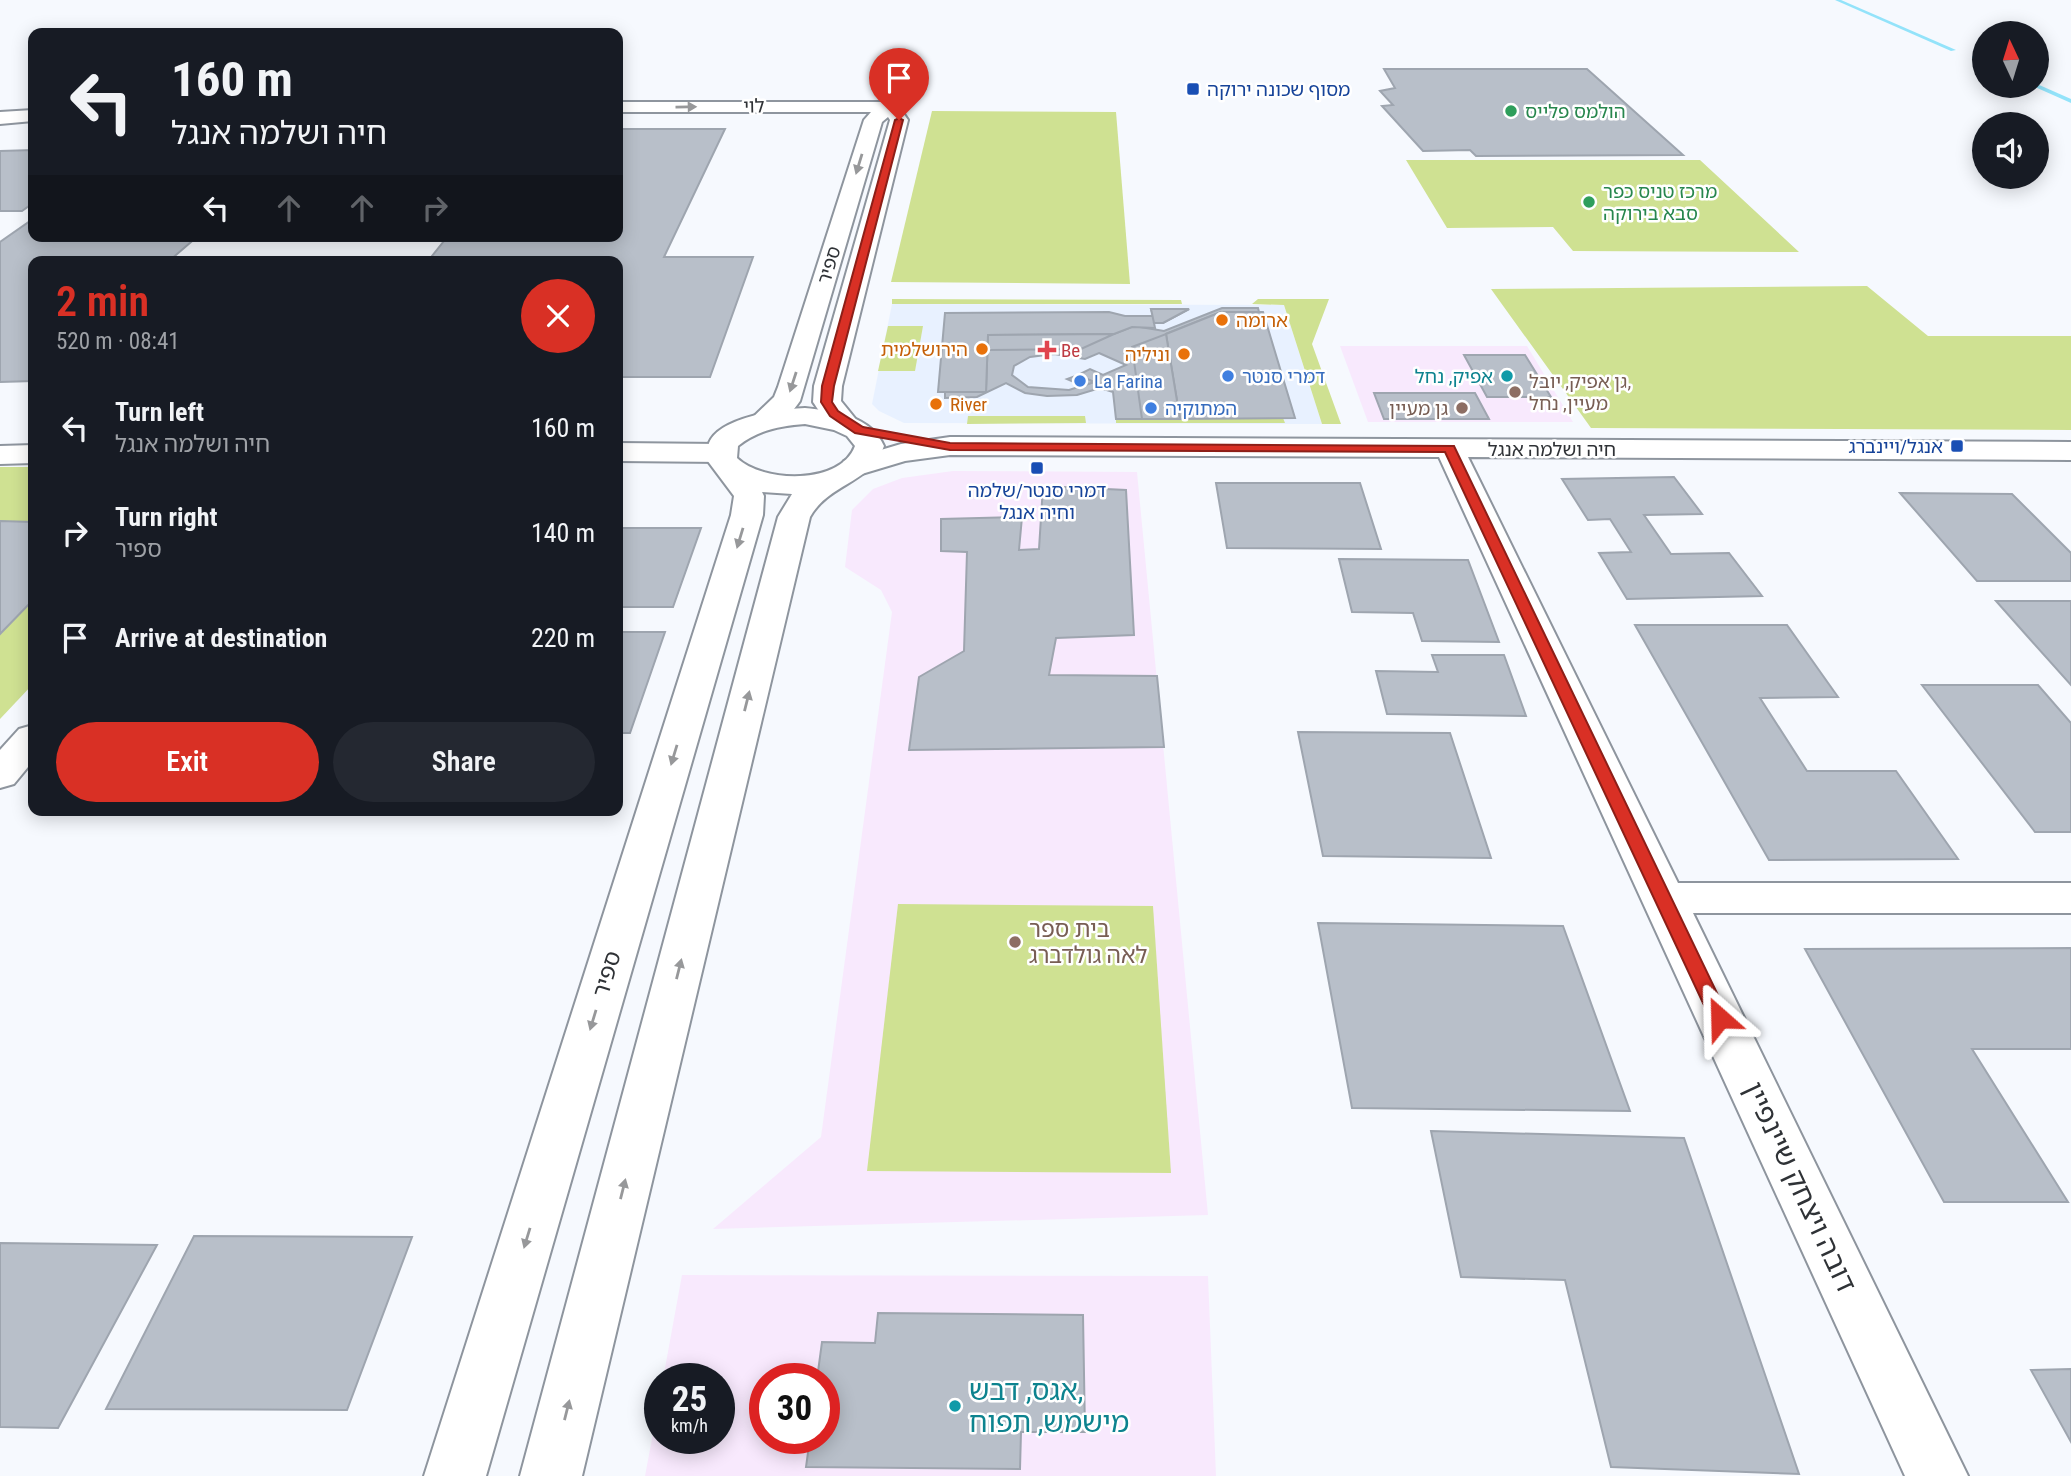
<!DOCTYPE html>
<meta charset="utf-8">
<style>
body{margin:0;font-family:"Roboto Condensed","Noto Sans Hebrew",sans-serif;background:#242831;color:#f1f3f6;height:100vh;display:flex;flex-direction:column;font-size:26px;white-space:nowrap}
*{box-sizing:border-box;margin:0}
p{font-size:23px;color:#9ea1a6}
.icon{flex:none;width:38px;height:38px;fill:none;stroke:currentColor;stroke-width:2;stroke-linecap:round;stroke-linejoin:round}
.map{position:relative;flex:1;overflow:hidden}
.details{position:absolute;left:28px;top:256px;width:595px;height:560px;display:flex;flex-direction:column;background:#171b24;border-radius:14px;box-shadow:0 4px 18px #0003}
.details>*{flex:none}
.hud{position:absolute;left:28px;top:28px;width:595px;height:214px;border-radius:14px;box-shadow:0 4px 18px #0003;background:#171b24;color:#f1f3f6;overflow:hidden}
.needle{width:46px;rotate:356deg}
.controls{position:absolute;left:1972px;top:21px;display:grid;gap:14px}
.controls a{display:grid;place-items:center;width:77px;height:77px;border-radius:50%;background:#171b24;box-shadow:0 4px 18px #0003;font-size:35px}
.speed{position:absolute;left:644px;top:1363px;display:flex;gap:14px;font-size:35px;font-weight:700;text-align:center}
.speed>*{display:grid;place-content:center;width:91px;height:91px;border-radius:50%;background:#171b24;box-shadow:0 4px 18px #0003;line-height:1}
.speed small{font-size:18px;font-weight:400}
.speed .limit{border:10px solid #d22;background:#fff;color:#111}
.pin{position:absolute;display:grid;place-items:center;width:60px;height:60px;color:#fff;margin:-72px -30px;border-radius:50% 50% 50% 0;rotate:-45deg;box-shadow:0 0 7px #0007}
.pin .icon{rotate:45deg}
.me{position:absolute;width:77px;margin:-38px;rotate:335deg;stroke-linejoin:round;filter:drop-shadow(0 0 5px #0008)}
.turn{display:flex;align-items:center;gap:24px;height:147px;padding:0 28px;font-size:32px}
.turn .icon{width:91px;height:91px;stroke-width:2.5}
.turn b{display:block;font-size:49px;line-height:60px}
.lanes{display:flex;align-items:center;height:66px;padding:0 28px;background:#0003;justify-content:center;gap:35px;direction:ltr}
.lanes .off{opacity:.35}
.round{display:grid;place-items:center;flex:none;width:74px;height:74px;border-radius:37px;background:#242831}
.headline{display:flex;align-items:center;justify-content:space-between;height:119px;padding:0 28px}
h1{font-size:42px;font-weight:600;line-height:52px;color:#d93025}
.action{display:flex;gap:14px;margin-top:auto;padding:14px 28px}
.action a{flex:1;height:80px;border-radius:42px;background:#d93025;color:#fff;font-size:28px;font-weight:600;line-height:80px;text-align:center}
.action a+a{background:#242831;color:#f1f3f6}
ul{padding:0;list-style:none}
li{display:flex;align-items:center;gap:21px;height:105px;padding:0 28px}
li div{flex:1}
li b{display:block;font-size:26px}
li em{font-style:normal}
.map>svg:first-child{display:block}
</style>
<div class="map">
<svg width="2071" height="1476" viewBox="0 0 2071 1476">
<rect width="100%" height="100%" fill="#f6f9fe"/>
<path fill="#e8f1ff" d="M892 304 1284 305 1322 424 904 423 879 411 872 404Z"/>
<g fill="#f8e9fd" fill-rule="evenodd">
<path d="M1340 346H1527L1573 422H1368Z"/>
<path d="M953 471 1137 472 1208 1215 713 1229 821 1137 892 612 881 590 845 567 852 510 873 489 902 478Z"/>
<path d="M682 1275 1208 1276 1216 1476H645L660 1396V1438H719V1379H663ZM765 1379H824V1438H765Z"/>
</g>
<g fill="#cfe192">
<path d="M932 111 1116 112 1130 284 891 282Z"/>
<path d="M1406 160H1700L1799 252 1573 251 1553 227 1447 228Z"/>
<path d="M1867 286 1928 336H2071V430L1591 428 1491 289Z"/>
<path d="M892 299 1181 300 1182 304H892Z"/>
<path d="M1258 299H1329L1312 344 1341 424H1322L1284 305 1252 304Z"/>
<path d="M888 326H923L915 371H878Z"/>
<path d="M968 416H1085L1086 423 967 424Z"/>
<path d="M1283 418 1285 423H1116V419Z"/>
<path d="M0 467H33V684L0 719Z"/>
<path d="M898 904 1153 906 1171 1173 867 1171Z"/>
</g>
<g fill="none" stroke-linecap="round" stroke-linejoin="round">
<g fill="#93e3fa" fill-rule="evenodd">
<path d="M1835 0H1841L1956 50 1951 51Z"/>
<path d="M1972 56 1984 61V64L1972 58Z"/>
<path d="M2037 84 2071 99V103L2035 87Z"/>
</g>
</g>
<g fill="#b8bfc9" stroke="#9ea5af" stroke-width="2" fill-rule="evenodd">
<path d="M1384 69H1587L1683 155 1476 156 1470 150 1423 151 1382 106 1393 105 1380 91 1395 88Z"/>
<path d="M618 129H725L664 257H753L710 377H618V261H428L448 236H618Z"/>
<path d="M33 150V203L22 211H0V151Z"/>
<path d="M33 219V236H198L169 261H33V381L0 382V242Z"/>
<path d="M1222 308H1258L1259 312H1221L1166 334 1180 419H1116L1113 392 1100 388 1077 395 1047 396 1025 393 1006 383 977 397 945 398V392H986L988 335 1114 334 1134 326 1164 331ZM1099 353 1126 365 1103 375 1090 369 1078 375 1094 382 1069 390 1028 387 1012 375 1014 366 1030 357 1054 354 1085 359Z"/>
<path d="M1151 309H1189L1163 323H1154L1155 328 1132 327 1114 334 988 335 986 392H938L945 313 1109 312 1125 316H1153Z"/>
<path d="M1151 309H1189L1163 323H1154Z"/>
<path d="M1221 312H1263L1295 418 1180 419 1166 334Z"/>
<path d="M1114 334 1081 349 988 350V335Z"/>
<path d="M1166 334 1180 419H1142L1132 347Z"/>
<path d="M1464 355H1525L1551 397H1487Z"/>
<path d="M1078 375 1094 382 1083 386 1067 379Z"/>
<path d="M1374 393H1475L1489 419H1384Z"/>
<path d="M1674 477 1702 514 1644 515 1671 554 1729 553 1762 596 1627 599 1599 553 1631 552 1610 519 1588 520 1562 479Z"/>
<path d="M1216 483H1360L1381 549 1227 548Z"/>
<path d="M1043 486 1126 490 1134 635 1056 638 1049 675 1157 676 1164 747 909 750 919 677 964 651 967 552 941 551V519L1022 517 1019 550 1039 549Z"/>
<path d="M1900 493 2012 494 2071 553V581H1977Z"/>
<path d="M0 521 33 522V600L0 634Z"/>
<path d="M618 528H701L673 607H618Z"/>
<path d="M1339 559 1468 560 1499 642 1422 641 1413 613 1352 612Z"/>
<path d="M1996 601H2071V685L2028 637Z"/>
<path d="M1635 625H1787L1838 697 1760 698 1807 771H1896L1958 859 1769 860Z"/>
<path d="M618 632H665L630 733H618Z"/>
<path d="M1432 655H1504L1526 716 1387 714 1376 671 1438 672Z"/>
<path d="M1922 685H2038L2071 723V832H2035Z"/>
<path d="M1298 732 1450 733 1491 858 1323 856Z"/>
<path d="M1318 923 1563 926 1630 1111 1352 1108Z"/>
<path d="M2071 948V1049H1972L2068 1202H1944L1805 949Z"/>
<path d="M1431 1131 1684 1138 1799 1474 1611 1467 1565 1280 1461 1277Z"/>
<path d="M194 1236 412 1237 347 1410 106 1409Z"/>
<path d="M0 1243 157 1245 58 1428 0 1427Z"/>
<path d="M878 1313 1083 1315 1085 1432H1021L1020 1469 806 1467 810 1438H824V1379H817L822 1342 875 1343Z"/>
<path d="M2071 1369V1442L2031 1370Z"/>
</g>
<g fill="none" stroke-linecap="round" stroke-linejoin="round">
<defs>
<g id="minor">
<path d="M894 72 903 77 899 107 908 120 842 386 841 401 858 422 854 428C833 433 824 418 813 402L814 386 890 120 888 117 882 122 800 401C789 417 773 432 753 427L749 421 774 397 778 387 864 120 871 112H618V102H882L885 77Z"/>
<path d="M33 110V121L0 124V112Z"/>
<path d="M950 437 2071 442V460L1468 457 1678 883H2071V913H1693L1968 1476H1905L1439 457 950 455 905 461 855 476 844 473 840 467 844 461 901 444Z"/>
<path d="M618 443 721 444 731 447 736 453 731 459 721 462 618 461Z"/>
<path d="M33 445V463L0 464V446Z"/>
<path d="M33 725V761L14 784 0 788V750L19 729Z"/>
</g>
<path id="tertiary" d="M805 408C834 411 871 416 884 446 872 483 829 483 810 517L582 1476H520L778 517 792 494 762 492 764 496 763 515 486 1476H424L731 515 734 496 707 460C708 455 708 448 709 443 719 417 781 409 805 408ZM805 424 834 430 847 436 855 446C841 485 763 483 737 458L738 446C758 430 780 426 805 424Z"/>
</defs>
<use href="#minor" stroke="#8e959e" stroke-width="4"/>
<use href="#tertiary" stroke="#8e959e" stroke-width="4"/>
<use href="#minor" fill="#fff" fill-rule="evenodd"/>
<use href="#tertiary" fill="#fff" fill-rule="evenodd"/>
</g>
<defs><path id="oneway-solid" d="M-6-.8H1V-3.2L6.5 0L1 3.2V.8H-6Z" transform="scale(1.75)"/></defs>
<g fill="#97989a">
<use href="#oneway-solid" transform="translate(686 107) rotate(-1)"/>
<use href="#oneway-solid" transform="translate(859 164) rotate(107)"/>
<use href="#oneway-solid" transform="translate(793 382) rotate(108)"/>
<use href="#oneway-solid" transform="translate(740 538) rotate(107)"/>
<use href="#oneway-solid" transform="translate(747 701) rotate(-76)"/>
<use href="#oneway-solid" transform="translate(674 755) rotate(107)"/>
<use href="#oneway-solid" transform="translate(679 969) rotate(-76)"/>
<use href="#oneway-solid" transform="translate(593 1020) rotate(107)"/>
<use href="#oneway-solid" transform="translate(623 1189) rotate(-76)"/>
<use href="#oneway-solid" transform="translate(527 1238) rotate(107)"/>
<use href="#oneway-solid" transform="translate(567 1410) rotate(-76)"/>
</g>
<path fill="#d93025" stroke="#8d1f18" stroke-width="2" d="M899 118 903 120 834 386 832 402 838 411 863 427 950 443 1454 446 1729 1018 1727 1023H1713L1710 1018 1445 452 950 450 855 433 830 416 821 402 822 386 895 120Z"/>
<g fill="#1a4fb4" stroke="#fff" stroke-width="2.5">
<rect x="1186" y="82" width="14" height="14" rx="3.5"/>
<rect x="1950" y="439" width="14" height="14" rx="3.5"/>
<rect x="1030" y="461" width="14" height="14" rx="3.5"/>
</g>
<g fill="#2e9e5b" stroke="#fff" stroke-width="2.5">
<circle cx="1511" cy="111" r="7"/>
<circle cx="1589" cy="202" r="7"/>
</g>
<g fill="#e8710a" stroke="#fff" stroke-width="2.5">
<circle cx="1222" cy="320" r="7"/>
<circle cx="982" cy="349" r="7"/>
<circle cx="1184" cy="354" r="7"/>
<circle cx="936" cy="404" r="7"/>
</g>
<path fill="#e0444e" stroke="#fff" stroke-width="2.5" d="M1043.5 339.5h7v7h7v7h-7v7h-7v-7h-7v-7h7z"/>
<g fill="#3f7fe0" stroke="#fff" stroke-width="2.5">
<circle cx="1228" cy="376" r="7"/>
<circle cx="1080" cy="381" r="7"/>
<circle cx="1151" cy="408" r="7"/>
</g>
<g fill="#0f9aa8" stroke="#fff" stroke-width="2.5">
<circle cx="1507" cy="376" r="7"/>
<circle cx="955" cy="1406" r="7"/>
</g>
<g fill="#8d6e63" stroke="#fff" stroke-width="2.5">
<circle cx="1515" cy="392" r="7"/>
<circle cx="1462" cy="408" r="7"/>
<circle cx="1015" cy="942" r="7"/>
</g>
<g text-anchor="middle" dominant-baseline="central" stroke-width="5" stroke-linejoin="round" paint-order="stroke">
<g font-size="19" fill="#164399" stroke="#fff" text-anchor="start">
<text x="1207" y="89">מסוף שכונה ירוקה</text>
<text x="1943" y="446" text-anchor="end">אנגל/ויינברג</text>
<text x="1037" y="490" text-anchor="middle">דמרי סנטר/שלמה<tspan x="1037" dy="22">וחיה אנגל</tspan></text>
</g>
<g font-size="19" fill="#2f3236" stroke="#fff">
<text transform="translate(754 106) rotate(-1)">לוי</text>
<text transform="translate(829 265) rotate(-73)">ספיר</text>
<text x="1552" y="449">חיה ושלמה אנגל</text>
</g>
<g font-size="19" fill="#27864d" stroke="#fff" text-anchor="start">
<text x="1525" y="111">הולמס פלייס</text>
<text x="1603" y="191">מרכז טניס כפר<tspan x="1603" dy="22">סבא בירוקה</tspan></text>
</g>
<g font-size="19" fill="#c56008" stroke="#fff" text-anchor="start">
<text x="1236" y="320">ארומה</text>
<text x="968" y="349" text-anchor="end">הירושלמית</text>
<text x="1170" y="354" text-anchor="end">וניליה</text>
<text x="950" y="404">River</text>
</g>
<g font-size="19" fill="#be3a42" stroke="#fff" text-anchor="start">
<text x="1061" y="350">Be</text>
</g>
<g font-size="19" fill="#366cbe" stroke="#fff" text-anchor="start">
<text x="1242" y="376">דמרי סנטר</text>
<text x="1094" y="381">La Farina</text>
<text x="1165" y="408">המתוקיה</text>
</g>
<g font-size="19" fill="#0d838f" stroke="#fff" text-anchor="end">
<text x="1493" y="376">אפיק, נחל</text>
</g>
<g font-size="19" fill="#785e54" stroke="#fff" text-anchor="start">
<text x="1529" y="381">גן אפיק, יובל,<tspan x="1529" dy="22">מעיין, נחל</tspan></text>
<text x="1448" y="408" text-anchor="end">גן מעיין</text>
</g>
<g font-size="23" fill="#785e54" stroke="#fff" text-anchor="start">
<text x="1029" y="929">בית ספר<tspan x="1029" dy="26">לאה גולדברג</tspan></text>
</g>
<g font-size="23" fill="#2f3236" stroke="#fff">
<text transform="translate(607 974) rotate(-73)">ספיר</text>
</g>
<g font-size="28" fill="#2f3236" stroke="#fff">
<text transform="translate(1800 1187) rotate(65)">דובה ויצחק שיינפיין</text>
</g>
<g font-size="28" fill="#0d838f" stroke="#fff" text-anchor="start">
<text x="969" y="1390">אגס, דבש,<tspan x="969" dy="32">מישמש, תפוח</tspan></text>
</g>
</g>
</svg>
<div class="controls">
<a><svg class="needle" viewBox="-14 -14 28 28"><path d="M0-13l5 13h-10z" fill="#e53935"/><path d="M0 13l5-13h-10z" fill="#9ea1a6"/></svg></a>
<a><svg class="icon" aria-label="sound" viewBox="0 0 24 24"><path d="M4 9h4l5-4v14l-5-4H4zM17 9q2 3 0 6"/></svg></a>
</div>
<div class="speed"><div>25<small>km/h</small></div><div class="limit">30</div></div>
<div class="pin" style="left:899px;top:120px;background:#d93025"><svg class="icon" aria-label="arrive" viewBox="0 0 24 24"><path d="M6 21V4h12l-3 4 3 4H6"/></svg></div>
<svg class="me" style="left:1720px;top:1018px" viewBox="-20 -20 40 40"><path d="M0-17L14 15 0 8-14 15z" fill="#d93025" stroke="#fff" stroke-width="4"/></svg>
<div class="hud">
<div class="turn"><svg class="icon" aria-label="left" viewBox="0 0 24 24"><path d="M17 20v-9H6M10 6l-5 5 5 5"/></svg><div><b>160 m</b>חיה ושלמה אנגל</div></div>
<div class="lanes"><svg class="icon" aria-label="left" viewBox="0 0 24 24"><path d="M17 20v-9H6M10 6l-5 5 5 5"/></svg><svg class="icon off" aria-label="ahead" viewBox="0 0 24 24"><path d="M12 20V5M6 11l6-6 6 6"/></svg><svg class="icon off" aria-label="ahead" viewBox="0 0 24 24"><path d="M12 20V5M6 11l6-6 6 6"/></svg><svg class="icon off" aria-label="right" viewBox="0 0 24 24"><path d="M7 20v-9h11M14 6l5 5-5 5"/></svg></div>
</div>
<section class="details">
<div class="headline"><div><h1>2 min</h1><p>520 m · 08:41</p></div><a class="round" style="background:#d93025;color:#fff"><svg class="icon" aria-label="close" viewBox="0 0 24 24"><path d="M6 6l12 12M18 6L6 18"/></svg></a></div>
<ul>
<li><svg class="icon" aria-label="left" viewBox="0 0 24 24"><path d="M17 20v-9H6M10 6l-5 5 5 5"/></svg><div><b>Turn left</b><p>חיה ושלמה אנגל</p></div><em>160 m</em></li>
<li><svg class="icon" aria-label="right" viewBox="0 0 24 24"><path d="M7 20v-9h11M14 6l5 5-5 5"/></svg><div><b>Turn right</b><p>ספיר</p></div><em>140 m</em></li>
<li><svg class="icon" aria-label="arrive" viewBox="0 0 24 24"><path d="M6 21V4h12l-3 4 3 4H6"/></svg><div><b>Arrive at destination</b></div><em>220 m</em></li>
</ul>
<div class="action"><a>Exit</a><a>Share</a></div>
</section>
</div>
